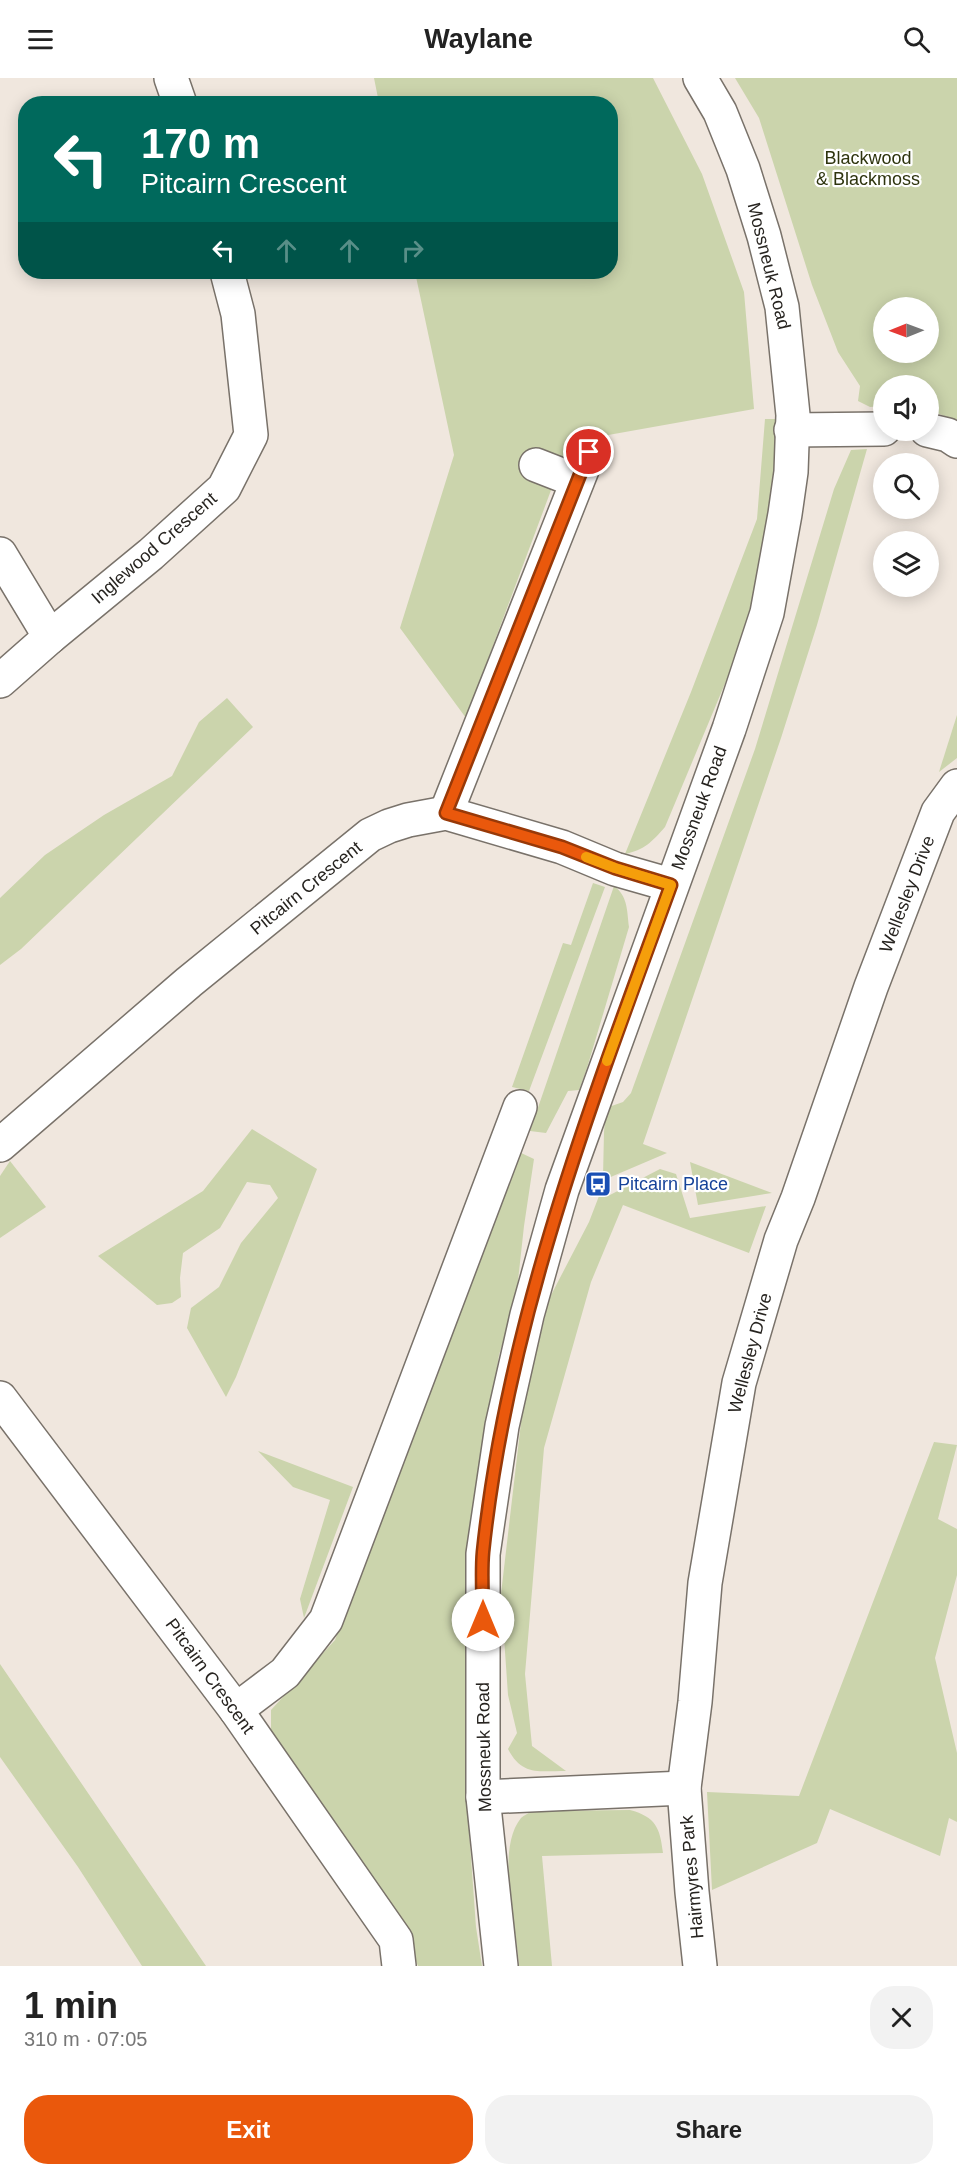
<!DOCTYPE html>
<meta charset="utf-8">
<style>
body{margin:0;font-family:Arial,sans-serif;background:#f2f2f2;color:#222;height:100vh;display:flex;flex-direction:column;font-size:22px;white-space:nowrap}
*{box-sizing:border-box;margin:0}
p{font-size:20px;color:#767676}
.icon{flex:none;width:33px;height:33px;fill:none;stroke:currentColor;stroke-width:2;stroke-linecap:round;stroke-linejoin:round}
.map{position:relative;height:1888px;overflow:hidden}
.sheet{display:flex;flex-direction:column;background:#fff;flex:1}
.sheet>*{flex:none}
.banner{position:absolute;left:18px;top:18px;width:600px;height:183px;border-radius:24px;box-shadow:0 3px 15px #0003;background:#00695c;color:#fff;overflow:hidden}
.needle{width:39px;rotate:269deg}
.fabs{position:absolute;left:873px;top:219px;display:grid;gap:12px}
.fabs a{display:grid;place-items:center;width:66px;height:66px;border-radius:50%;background:#fff;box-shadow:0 3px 15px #0003;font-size:30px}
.pin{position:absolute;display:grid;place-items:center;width:51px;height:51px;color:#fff;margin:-26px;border:3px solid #fff;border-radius:50%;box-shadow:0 2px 6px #0007}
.me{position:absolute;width:66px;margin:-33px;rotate:0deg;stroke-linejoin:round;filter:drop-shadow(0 0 4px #0008)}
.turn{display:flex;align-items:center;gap:21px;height:126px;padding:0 24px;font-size:27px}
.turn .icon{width:78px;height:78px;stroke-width:2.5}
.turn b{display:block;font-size:42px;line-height:51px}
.lanes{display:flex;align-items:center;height:57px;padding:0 24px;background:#0003;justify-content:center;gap:30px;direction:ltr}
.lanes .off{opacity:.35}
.round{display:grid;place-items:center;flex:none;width:63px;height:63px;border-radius:24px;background:#f2f2f2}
.summary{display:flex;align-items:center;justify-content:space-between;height:102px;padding:0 24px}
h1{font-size:36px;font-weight:600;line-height:45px}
.primary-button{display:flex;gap:12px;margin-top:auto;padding:12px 24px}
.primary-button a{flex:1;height:69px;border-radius:24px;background:#ea580c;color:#fff;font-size:24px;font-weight:600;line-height:69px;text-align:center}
.primary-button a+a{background:#f2f2f2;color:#222}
header{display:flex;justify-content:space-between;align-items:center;height:78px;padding:0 24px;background:#fff;font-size:27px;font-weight:600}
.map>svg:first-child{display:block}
</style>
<header><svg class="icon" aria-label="menu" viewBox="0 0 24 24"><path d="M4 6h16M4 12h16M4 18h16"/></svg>Waylane<svg class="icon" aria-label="search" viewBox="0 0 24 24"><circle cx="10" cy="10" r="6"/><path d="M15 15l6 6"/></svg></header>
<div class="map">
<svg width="957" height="1888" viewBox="0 0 957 1888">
<rect width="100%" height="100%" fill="#f0e7de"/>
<g fill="#cbd4ac" fill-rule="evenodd">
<path d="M374 0H653L702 96 744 214 754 331 569 364 466 640 400 550 454 377 415 194H610V26L379 25Z"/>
<path d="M735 0H957V341L955 342 929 332 928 308H884L883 328 870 329 858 323 860 308 838 274 812 207 759 40ZM884 230H928V274H884Z"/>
<path d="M765 341H776L773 416 757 504 739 572 665 749C652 764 644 772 625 776L691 614 757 441Z"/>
<path d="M867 371 817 547 781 660 643 1066 667 1075 606 1101 603 1099 604 1054 606 1030 623 1024 631 1015 755 671 834 411 851 372Z"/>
<path d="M227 620 253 649 21 871 0 887V820L45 777 104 737 172 698 199 644Z"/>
<path d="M957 637V680L939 694Z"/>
<path d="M593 805 605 809 529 1013 512 1009 563 865 571 867Z"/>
<path d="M614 808C628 818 627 833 629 849L587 990 579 1012 568 1013 546 1055 530 1053Z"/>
<path d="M252 1051 317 1091 236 1299 226 1319 187 1250 191 1230 219 1209 241 1165 278 1120 270 1107 247 1104 220 1150 183 1175 180 1200 181 1219 172 1225 157 1227 98 1178 203 1113Z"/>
<path d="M519 1074 534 1081 524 1148 516 1221 499 1277 480 1398 468 1510 465 1696 476 1849 482 1888H418L411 1871 271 1662V1632L335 1562 463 1218 491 1155Z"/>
<path d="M10 1083 46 1129 0 1160V1098Z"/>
<path d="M690 1084 772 1115 698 1127Z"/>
<path d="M660 1091 676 1096 690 1140 766 1128 749 1175 623 1127 591 1204 544 1370 525 1596 532 1668 566 1693C539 1693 522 1698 508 1671L517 1655 508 1617 501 1516 522 1336 549 1221 589 1144 599 1118H608Z"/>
<path d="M934 1364 957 1367 938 1441 957 1451V1497L935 1580 957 1675V1744L949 1740 940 1778 830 1731 817 1765 712 1812 707 1714 799 1718Z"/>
<path d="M258 1373 353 1409 304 1540 300 1521 330 1422 293 1409Z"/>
<path d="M0 1586 206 1888H142L78 1789 0 1679Z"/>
<path d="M630 1732C656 1739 660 1750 663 1775L542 1778 552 1888H519C517 1849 495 1772 521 1740 524 1737 529 1735 533 1733Z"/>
</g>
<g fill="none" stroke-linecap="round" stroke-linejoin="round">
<defs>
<g id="minor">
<path d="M171 0 180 26"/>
<path d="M791 352 884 351"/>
<path d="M927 352 948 357 957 363"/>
<path d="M536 387 577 403"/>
<path d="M0 476 50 559"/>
<path d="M0 603 50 559 151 476 224 410 251 357 238 236 227 194"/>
<path d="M446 735 589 374"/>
<path d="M0 1067 189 904 370 757 389 748 408 742 446 735 562 769 615 791 671 807"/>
<path d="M0 1320 236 1632 396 1862 399 1888"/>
<path d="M236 1632 285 1595 326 1542 520 1029"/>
<path d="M483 1719 684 1710"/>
<path d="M501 1888 483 1719V1476L502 1348 527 1237 562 1112 729 651 767 535 785 436 791 394 793 337 782 229 764 158 743 91 720 34 700 0"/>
<path d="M700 1888 692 1814 684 1710 695 1624 705 1505 739 1305 781 1162 798 1120 871 909 938 734 957 708"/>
</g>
</defs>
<use href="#minor" stroke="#79726a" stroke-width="36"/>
<use href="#minor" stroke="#fff" stroke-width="33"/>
</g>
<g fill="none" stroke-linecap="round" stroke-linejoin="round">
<defs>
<path id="route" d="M483 1542C483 1519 481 1496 483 1474 507 1243 592 1023 671 807L615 790 562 769 446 735 589 374"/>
</defs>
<use href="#route" stroke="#983908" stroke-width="15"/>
<use href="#route" stroke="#ea580c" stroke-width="10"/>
<path stroke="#f59e0b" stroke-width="10" d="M586 779 615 790 671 807 607 983"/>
</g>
<defs>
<symbol id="bus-square" viewBox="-11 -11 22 22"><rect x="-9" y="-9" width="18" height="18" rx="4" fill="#1a4fb4" stroke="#fff"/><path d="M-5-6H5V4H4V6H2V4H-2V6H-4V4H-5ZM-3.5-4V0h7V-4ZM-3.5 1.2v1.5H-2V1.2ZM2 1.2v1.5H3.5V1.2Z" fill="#fff"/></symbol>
</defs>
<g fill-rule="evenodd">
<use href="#bus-square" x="583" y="1091" width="30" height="30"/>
</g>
<g text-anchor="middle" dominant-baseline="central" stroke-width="4.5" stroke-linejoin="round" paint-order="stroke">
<g font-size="18" fill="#2e340e" stroke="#fff">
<text x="868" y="80">Blackwood<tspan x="868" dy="21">&amp; Blackmoss</tspan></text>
</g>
<g font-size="18" fill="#272420" stroke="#fff">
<text transform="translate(769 188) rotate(76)">Mossneuk Road</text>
<text transform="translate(154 470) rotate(-41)">Inglewood Crescent</text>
<text transform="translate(699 730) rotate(-70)">Mossneuk Road</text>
<text transform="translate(306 810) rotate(-39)">Pitcairn Crescent</text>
<text transform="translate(907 816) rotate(-69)">Wellesley Drive</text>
<text transform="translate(750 1275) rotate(-75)">Wellesley Drive</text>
<text transform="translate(210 1598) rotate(54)">Pitcairn Crescent</text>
<text transform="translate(484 1669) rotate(-91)">Mossneuk Road</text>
<text transform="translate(692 1799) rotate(-95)">Hairmyres Park</text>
</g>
<g font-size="18" fill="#164399" stroke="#fff" text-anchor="start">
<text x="618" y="1106">Pitcairn Place</text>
</g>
</g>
</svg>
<div class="fabs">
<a><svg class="needle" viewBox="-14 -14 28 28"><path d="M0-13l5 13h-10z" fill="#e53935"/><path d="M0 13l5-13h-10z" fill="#767676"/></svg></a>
<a><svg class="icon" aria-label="sound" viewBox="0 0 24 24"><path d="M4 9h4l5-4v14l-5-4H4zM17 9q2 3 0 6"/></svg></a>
<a><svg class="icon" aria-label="search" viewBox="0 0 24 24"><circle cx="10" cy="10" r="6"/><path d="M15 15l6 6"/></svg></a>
<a><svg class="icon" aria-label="layers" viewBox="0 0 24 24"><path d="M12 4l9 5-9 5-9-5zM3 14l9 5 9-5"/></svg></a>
</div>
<div class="pin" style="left:589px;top:374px;background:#d93025"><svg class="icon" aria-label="arrive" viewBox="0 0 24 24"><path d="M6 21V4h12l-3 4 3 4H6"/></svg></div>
<svg class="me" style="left:483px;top:1542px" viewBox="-20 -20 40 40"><circle r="19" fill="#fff"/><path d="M0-13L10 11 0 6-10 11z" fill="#ea580c"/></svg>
<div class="banner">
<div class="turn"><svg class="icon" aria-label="left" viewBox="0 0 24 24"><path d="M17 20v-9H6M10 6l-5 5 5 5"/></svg><div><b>170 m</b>Pitcairn Crescent</div></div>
<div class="lanes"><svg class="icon" aria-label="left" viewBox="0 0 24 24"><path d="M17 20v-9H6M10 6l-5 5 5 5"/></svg><svg class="icon off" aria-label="ahead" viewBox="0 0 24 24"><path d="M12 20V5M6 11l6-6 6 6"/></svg><svg class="icon off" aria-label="ahead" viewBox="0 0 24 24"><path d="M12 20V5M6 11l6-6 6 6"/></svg><svg class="icon off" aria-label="right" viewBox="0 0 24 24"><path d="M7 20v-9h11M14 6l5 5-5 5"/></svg></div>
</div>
</div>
<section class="sheet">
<div class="summary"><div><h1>1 min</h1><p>310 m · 07:05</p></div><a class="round"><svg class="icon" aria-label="close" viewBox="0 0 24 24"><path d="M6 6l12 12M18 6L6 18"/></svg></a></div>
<div class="primary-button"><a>Exit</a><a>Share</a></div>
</section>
